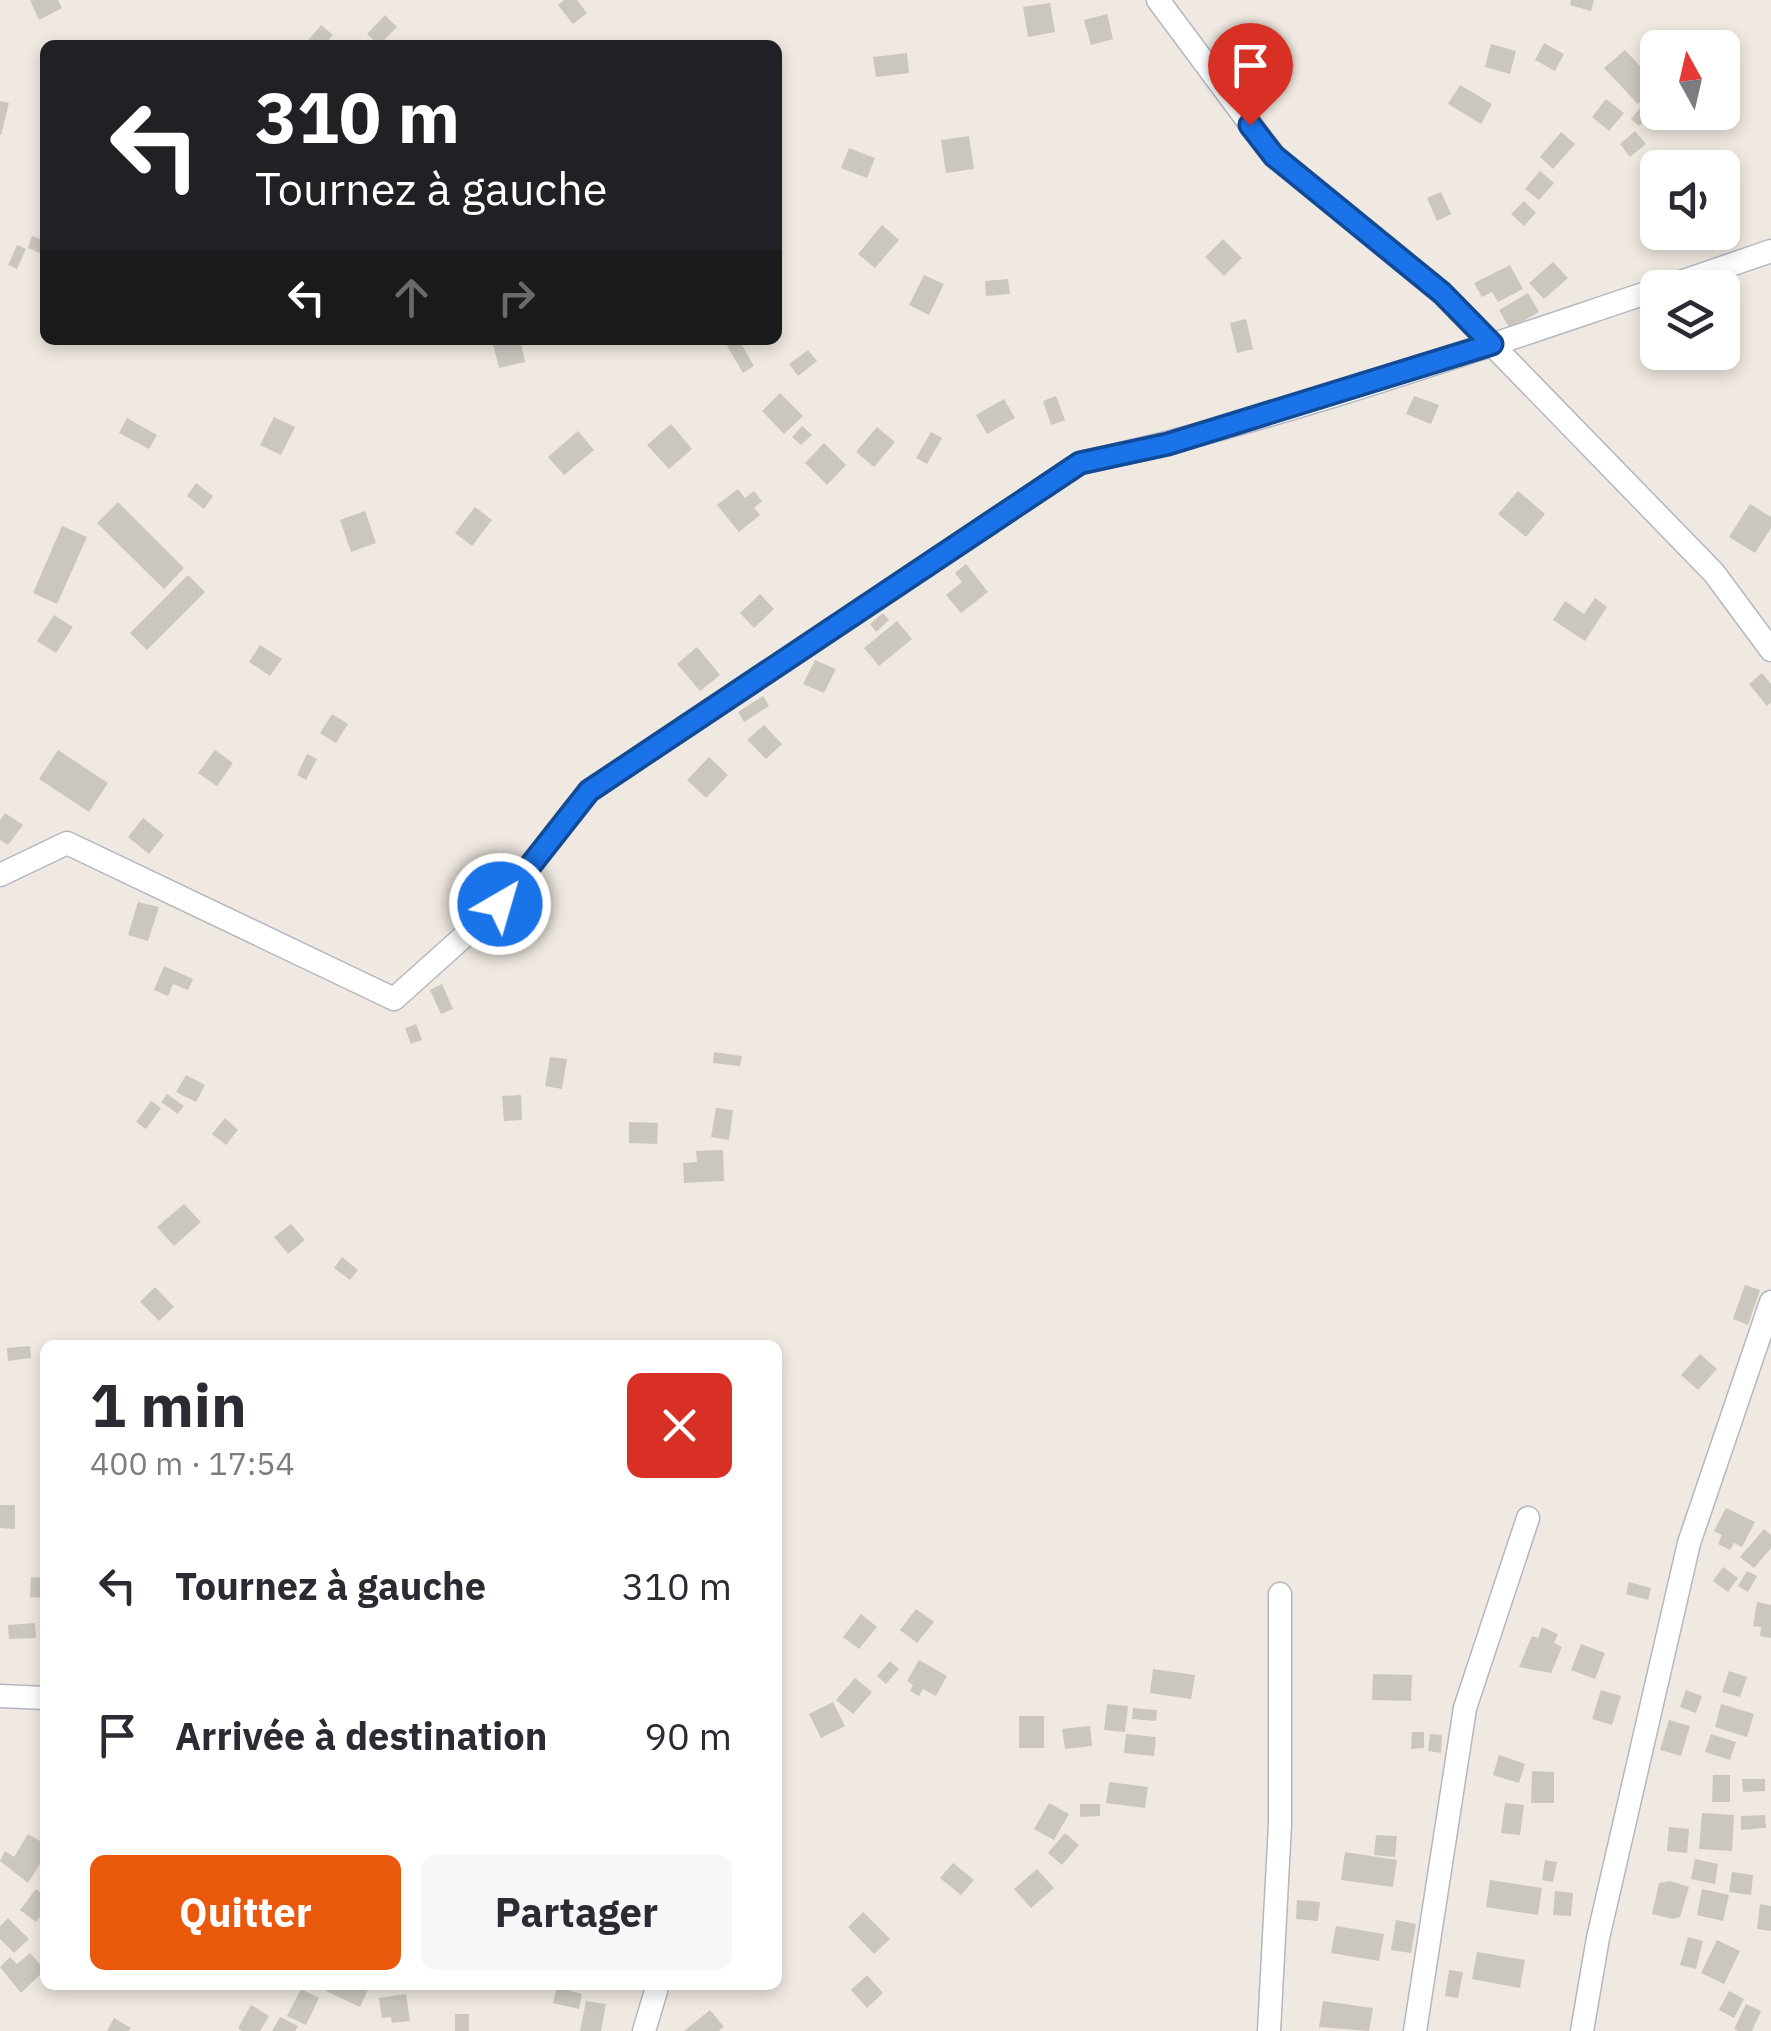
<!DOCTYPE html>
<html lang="fr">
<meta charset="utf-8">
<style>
body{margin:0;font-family:"IBM Plex Sans",sans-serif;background:#f7f7f7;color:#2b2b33;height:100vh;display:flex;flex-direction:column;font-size:38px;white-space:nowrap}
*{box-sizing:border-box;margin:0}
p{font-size:32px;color:#7c7c81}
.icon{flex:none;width:55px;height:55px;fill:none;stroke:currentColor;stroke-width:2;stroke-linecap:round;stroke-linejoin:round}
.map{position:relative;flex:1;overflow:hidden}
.drawer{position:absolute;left:40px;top:1340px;width:742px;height:650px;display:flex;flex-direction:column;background:#fff;border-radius:15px;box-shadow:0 5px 15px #0003}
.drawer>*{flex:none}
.guide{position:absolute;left:40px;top:40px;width:742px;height:305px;border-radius:15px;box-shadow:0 5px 15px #0003;background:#202124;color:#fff;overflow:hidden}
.needle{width:65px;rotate:352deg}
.fabs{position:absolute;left:1640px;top:30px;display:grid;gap:20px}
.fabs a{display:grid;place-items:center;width:100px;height:100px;border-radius:15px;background:#fff;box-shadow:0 5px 15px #0003;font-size:50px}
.pin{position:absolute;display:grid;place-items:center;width:85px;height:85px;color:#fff;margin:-102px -42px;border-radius:50% 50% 50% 0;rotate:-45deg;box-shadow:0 0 10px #0007}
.pin .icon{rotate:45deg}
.me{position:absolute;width:110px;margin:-55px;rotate:38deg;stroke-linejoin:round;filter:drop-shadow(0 0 8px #0008)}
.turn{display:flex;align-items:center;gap:35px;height:210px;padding:0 50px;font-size:45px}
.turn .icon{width:130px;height:130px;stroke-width:2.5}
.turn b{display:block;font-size:70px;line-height:85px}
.lanes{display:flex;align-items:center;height:95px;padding:0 50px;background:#0003;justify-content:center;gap:50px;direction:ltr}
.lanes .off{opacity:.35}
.round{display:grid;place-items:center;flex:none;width:105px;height:105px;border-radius:15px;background:#f7f7f7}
.head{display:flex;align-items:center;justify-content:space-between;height:170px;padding:0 50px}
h1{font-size:60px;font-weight:700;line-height:75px}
.button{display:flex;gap:20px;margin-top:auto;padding:20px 50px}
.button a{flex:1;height:115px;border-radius:15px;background:#ea580c;color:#fff;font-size:40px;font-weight:700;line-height:115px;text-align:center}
.button a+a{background:#f7f7f7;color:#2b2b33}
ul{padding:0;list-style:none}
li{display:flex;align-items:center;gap:30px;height:150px;padding:0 50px}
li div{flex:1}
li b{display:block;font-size:38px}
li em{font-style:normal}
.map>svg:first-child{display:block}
</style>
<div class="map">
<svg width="1771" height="2031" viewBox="0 0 1771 2031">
<rect width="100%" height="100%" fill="#efe9e1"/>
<g fill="#cbc7bf">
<path d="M30 0H58L62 8 39 20Z"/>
<path d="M564 0H577L587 13 573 24 558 5Z"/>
<path d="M1571 0H1594L1591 11 1570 5Z"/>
<path d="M1050 3 1055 32 1028 37 1023 7Z"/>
<path d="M1107 14 1113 39 1091 45 1084 20Z"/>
<path d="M385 15 397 27 379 45 367 34Z"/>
<path d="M321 25 333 35 324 45H304Z"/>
<path d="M1544 43 1564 54 1555 71 1535 60Z"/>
<path d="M1491 44 1516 51 1510 74 1485 67Z"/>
<path d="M1625 50 1658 85 1638 104 1604 68Z"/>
<path d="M907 53 909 73 876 77 873 57Z"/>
<path d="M1460 85 1492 104 1481 124 1448 104Z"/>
<path d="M1606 99 1624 113 1609 131 1592 117Z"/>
<path d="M0 101 9 103 1 135H0Z"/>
<path d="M1641 107 1650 115 1639 126 1631 119Z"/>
<path d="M1635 131 1646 144 1630 157 1620 144Z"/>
<path d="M1561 132 1575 144 1553 169 1540 157Z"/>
<path d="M969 136 974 169 946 173 941 140Z"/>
<path d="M849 148 875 158 867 178 841 168Z"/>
<path d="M1540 171 1554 183 1539 200 1525 189Z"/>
<path d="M1441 192 1451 214 1437 221 1427 198Z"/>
<path d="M1524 201 1536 213 1524 226 1511 214Z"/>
<path d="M882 225 899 240 875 268 858 254Z"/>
<path d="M32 236 45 241V255L28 248Z"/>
<path d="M1223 239 1242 258 1224 276 1205 257Z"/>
<path d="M17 245 26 249 17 269 8 265Z"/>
<path d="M1553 262 1568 278 1544 299 1529 283Z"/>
<path d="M1510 265 1523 289 1498 302 1492 292 1482 297 1474 283Z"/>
<path d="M924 275 944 284 929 315 909 305Z"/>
<path d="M1008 279 1010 294 986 296 985 281Z"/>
<path d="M1528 293 1539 312 1510 329 1499 310Z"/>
<path d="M1246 319 1253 349 1237 353 1230 323Z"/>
<path d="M492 340H520L525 362 499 368Z"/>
<path d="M739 340 754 366 743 373 726 344Z"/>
<path d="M808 350 817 361 798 376 789 364Z"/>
<path d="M780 393 803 416 784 434 762 411Z"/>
<path d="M1056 396 1065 420 1051 425 1043 401Z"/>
<path d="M1414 396 1439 405 1431 424 1406 414Z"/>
<path d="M1004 399 1015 418 987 434 976 415Z"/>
<path d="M274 417 295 427 281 455 260 445Z"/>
<path d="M127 418 157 435 149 449 119 433Z"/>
<path d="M671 424 692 449 669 469 647 445Z"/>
<path d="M802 426 812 435 801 445 792 437Z"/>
<path d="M877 427 895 442 874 467 856 452Z"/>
<path d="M578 431 594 450 564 475 548 457Z"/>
<path d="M931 432 942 438 927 464 916 458Z"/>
<path d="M824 443 846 465 827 485 805 463Z"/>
<path d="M196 483 213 496 204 509 187 496Z"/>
<path d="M738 489 745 498 754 491 762 501 754 508 760 515 739 532 717 505Z"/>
<path d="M1518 491 1545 514 1526 537 1498 514Z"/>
<path d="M118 502 184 568 164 589 97 523Z"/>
<path d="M1750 504 1771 517V528L1755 553 1729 537Z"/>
<path d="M475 507 492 520 472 546 455 533Z"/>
<path d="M365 511 376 543 351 552 340 520Z"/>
<path d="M62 526 87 537 57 604 33 593Z"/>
<path d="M966 564 988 592 961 613 946 595 962 582 955 573Z"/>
<path d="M188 575 205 592 147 650 130 633Z"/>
<path d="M760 594 774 609 754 628 740 613Z"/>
<path d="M1595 598 1607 607 1585 641 1553 620 1565 601 1584 614Z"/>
<path d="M883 613 889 620 876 632 870 624Z"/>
<path d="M54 615 73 627 56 653 37 641Z"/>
<path d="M897 621 912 639 879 666 864 648Z"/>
<path d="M260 645 282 659 270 676 249 662Z"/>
<path d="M697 647 720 675 700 691 677 664Z"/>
<path d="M815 660 836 669 824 693 803 684Z"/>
<path d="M1762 673 1771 684V702L1767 706 1749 684Z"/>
<path d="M763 696 769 706 744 722 738 712Z"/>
<path d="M332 714 348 724 336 743 320 733Z"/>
<path d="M764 725 782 744 766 759 747 740Z"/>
<path d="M58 750 108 783 89 812 39 779Z"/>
<path d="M215 750 233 763 217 786 198 773Z"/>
<path d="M307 754 317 759 306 780 297 775Z"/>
<path d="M709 757 728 775 706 798 687 780Z"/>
<path d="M5 813 23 825 8 845 0 840V820Z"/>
<path d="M143 818 164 835 149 854 128 837Z"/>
<path d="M138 902 159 907 148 941 128 935Z"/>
<path d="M164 966 193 979 188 990 173 984 168 996 154 990Z"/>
<path d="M442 984 453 1009 441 1014 430 990Z"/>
<path d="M416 1024 422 1040 411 1044 405 1028Z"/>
<path d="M714 1052 742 1056 740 1066 713 1063Z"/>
<path d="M550 1057 567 1059 562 1089 545 1086Z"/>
<path d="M186 1075 205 1085 196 1102 176 1092Z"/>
<path d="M167 1094 184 1106 178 1114 161 1102Z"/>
<path d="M521 1095 522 1120 504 1121 502 1096Z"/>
<path d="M151 1101 161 1108 146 1129 136 1122Z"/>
<path d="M716 1108 733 1110 729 1140 711 1137Z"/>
<path d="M225 1118 238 1130 226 1145 212 1134Z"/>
<path d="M629 1122 658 1123 657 1144 629 1143Z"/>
<path d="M723 1150 724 1181 684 1183 683 1163 697 1162 696 1151Z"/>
<path d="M184 1204 201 1222 174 1246 157 1227Z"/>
<path d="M291 1224 305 1240 288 1254 274 1237Z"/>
<path d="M342 1257 358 1270 350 1280 334 1268Z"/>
<path d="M1745 1285 1760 1290 1748 1325 1733 1319Z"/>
<path d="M155 1287 174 1307 159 1321 140 1302Z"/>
<path d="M30 1346 31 1358 8 1361 7 1348Z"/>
<path d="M1700 1354 1717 1369 1698 1390 1681 1375Z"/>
<path d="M0 1505H15V1529L0 1528Z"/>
<path d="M1726 1508 1755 1522 1742 1547 1734 1543 1730 1550 1718 1544 1722 1535 1714 1531Z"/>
<path d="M1764 1529 1771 1535V1548L1754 1568 1740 1557Z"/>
<path d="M1723 1567 1738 1578 1728 1592 1713 1581Z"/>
<path d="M1747 1571 1757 1576 1748 1592 1738 1586Z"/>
<path d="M31 1577 45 1578V1598L30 1597Z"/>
<path d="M1629 1582 1651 1588 1648 1600 1626 1594Z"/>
<path d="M1757 1602 1771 1605V1638L1760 1636 1761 1627 1753 1626Z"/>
<path d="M916 1609 934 1622 917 1643 900 1630Z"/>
<path d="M861 1614 877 1627 859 1649 843 1637Z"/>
<path d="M35 1623 36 1638 9 1639 8 1625Z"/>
<path d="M1542 1627 1558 1634 1554 1643 1562 1647 1551 1673 1519 1667 1532 1636 1538 1638Z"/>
<path d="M1581 1644 1605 1653 1595 1679 1571 1670Z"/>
<path d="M919 1660 947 1676 936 1696 923 1689 919 1696 910 1691 913 1685 907 1681Z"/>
<path d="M890 1661 899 1669 886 1684 877 1676Z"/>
<path d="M1153 1669 1195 1675 1191 1699 1150 1693Z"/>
<path d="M1729 1671 1747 1677 1740 1697 1722 1692Z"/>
<path d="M1373 1674 1412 1675 1411 1701 1372 1700Z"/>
<path d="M855 1678 872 1692 853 1714 836 1700Z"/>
<path d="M1601 1690 1621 1696 1612 1725 1592 1719Z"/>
<path d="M1686 1690 1702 1696 1696 1713 1680 1707Z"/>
<path d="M833 1702 845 1726 821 1738 809 1714Z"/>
<path d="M1107 1704 1128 1706 1125 1732 1104 1730Z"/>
<path d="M1721 1704 1754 1714 1747 1737 1715 1727Z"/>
<path d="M1133 1708 1157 1710 1156 1721 1132 1719Z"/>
<rect x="1019" y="1716" width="25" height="32"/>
<path d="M1669 1720 1690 1726 1681 1756 1660 1750Z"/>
<path d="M1090 1726 1092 1746 1065 1749 1062 1729Z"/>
<path d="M1412 1732H1424V1748L1411 1749Z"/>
<path d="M1126 1734 1156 1737 1154 1756 1124 1753Z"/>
<path d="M1430 1734 1442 1735 1441 1753 1428 1751Z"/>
<path d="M1711 1734 1736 1742 1730 1760 1705 1752Z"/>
<path d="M1499 1755 1525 1764 1519 1783 1493 1775Z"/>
<path d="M1532 1771 1554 1772V1803H1531Z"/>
<path d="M1713 1775H1730V1802H1712Z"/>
<path d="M1742 1779H1765V1791L1743 1792Z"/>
<path d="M1109 1782 1148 1787 1145 1808 1106 1803Z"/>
<path d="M1049 1803 1069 1814 1054 1840 1034 1829Z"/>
<path d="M1505 1803 1524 1805 1520 1835 1501 1833Z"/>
<path d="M1080 1804H1100V1816L1080 1817Z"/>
<path d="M1702 1813 1734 1815 1732 1851 1699 1849Z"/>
<path d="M1765 1815 1766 1828 1741 1830V1816Z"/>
<path d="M1669 1827 1689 1829 1687 1853 1667 1851Z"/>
<path d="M1065 1833 1079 1845 1062 1865 1048 1853Z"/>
<path d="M28 1834 45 1844V1856L28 1883 0 1861 5 1851 14 1857Z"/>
<path d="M1376 1835 1397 1836 1395 1857 1374 1855Z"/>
<path d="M1345 1852 1397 1860 1393 1887 1341 1880Z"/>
<path d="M1695 1859 1718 1864 1715 1884 1691 1879Z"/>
<path d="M1545 1860 1557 1862 1553 1882 1542 1880Z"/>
<path d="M953 1863 974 1880 961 1895 940 1878Z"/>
<path d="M1037 1869 1054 1888 1031 1908 1014 1889Z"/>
<path d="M1732 1872 1753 1875 1751 1895 1729 1892Z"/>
<path d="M1490 1880 1542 1888 1538 1915 1486 1907Z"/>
<path d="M1670 1881 1689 1887 1680 1917 1673 1919 1652 1914 1659 1883Z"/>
<path d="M36 1889 45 1896V1910L36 1922 20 1910Z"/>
<path d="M1702 1889 1729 1895 1723 1921 1697 1915Z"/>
<path d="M1555 1891 1573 1893 1571 1916 1553 1915Z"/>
<path d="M1297 1900 1320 1902 1318 1921 1296 1919Z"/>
<path d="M1760 1904 1771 1906V1931L1757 1929Z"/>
<path d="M863 1912 890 1939 874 1954 848 1927Z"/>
<path d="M8 1918 29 1939 14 1953 0 1939V1926Z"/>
<path d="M1396 1920 1416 1924 1411 1953 1391 1950Z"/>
<path d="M1336 1926 1384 1934 1379 1961 1331 1953Z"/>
<path d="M1688 1937 1703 1941 1696 1969 1680 1965Z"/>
<path d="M1717 1940 1740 1951 1724 1984 1701 1973Z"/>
<path d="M1477 1952 1525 1960 1520 1988 1472 1979Z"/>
<path d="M30 1953 45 1970 21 1993 0 1967 10 1957 17 1964Z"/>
<path d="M1449 1970 1463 1972 1458 1998 1445 1996Z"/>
<path d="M867 1975 883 1993 867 2008 851 1990Z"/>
<path d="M329 1985H370L360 2007 326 1991Z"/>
<path d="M557 1987 582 1994 579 2009 553 2003Z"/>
<path d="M301 1989 319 1998 306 2025 287 2016Z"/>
<path d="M1729 1991 1744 1999 1734 2018 1719 2010Z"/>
<path d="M406 1994 410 2021 392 2023 391 2017 382 2018 379 1998Z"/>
<path d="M586 2001 606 2004 601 2031H580Z"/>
<path d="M1323 2001 1373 2008 1369 2031 1319 2027Z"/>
<path d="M1746 2004 1761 2011 1752 2031H1738L1734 2029Z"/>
<path d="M251 2005 269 2016 260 2031H242L238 2028Z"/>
<path d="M710 2010 724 2027 719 2031H684Z"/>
<rect x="455" y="2014" width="14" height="17"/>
<path d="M280 2017 298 2026 295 2031H272Z"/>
<path d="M114 2018 131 2028 129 2031H107Z"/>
</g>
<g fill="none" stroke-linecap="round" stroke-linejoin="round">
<defs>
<g id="street">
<path d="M1158 0 1274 156 1442 293 1714 573 1771 650"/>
<path d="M1663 288 1771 251"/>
<path d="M0 875 67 843 394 999 500 904 589 791 1080 463C1276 421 1467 353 1658 289"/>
<path d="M0 1696 45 1698"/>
<path d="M644 2031 656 1991"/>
<path d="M1269 2031 1280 1824V1594"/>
<path d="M1415 2031 1465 1708 1528 1518"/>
<path d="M1582 2031 1598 1938 1689 1543 1771 1302"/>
</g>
</defs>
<use href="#street" stroke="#b4b7c1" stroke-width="25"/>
<use href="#street" stroke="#fff" stroke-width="22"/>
</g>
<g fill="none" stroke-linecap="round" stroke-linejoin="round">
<defs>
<path id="route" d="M500 904 589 791 1080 463 1168 444 1492 344 1442 293 1274 156 1250 125"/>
</defs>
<use href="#route" stroke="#114b97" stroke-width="25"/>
<use href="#route" stroke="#1a73e8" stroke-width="18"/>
</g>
</svg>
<div class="fabs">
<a><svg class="needle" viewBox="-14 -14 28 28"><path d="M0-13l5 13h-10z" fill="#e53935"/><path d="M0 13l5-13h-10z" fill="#7c7c81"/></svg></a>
<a><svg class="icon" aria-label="sound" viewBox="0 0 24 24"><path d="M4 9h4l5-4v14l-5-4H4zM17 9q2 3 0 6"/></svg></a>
<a><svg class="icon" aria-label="layers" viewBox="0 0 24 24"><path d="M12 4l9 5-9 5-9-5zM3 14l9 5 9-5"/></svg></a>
</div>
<div class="pin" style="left:1250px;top:125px;background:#d93025"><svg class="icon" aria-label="arrive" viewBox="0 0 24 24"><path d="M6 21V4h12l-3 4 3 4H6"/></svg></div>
<svg class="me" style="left:500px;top:904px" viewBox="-20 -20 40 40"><circle r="17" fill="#1a73e8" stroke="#fff" stroke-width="3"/><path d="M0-11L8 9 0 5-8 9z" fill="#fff"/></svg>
<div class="guide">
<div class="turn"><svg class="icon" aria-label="left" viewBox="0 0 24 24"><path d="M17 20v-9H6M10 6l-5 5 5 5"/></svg><div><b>310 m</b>Tournez à gauche</div></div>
<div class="lanes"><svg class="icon" aria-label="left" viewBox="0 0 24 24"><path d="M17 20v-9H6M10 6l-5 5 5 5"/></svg><svg class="icon off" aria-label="ahead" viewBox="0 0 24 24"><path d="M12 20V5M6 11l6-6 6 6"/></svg><svg class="icon off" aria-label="right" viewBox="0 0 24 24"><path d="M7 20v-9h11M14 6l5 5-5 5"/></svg></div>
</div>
<section class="drawer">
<div class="head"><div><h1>1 min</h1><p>400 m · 17:54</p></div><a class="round" style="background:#d93025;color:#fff"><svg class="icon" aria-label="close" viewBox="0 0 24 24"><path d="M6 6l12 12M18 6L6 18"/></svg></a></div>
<ul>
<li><svg class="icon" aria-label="left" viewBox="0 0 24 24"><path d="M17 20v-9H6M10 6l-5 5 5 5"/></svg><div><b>Tournez à gauche</b></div><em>310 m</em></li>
<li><svg class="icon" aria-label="arrive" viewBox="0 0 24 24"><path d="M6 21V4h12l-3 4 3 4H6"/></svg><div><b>Arrivée à destination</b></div><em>90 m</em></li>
</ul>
<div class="button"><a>Quitter</a><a>Partager</a></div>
</section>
</div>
